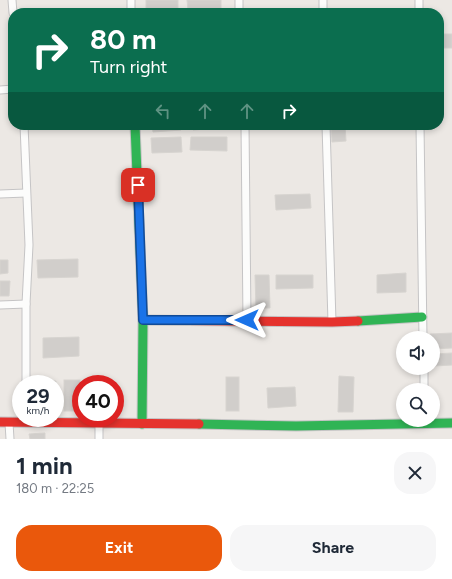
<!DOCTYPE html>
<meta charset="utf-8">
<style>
body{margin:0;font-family:Figtree,sans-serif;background:#f6f6f7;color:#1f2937;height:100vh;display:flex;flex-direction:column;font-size:15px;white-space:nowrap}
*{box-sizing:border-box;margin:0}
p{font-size:13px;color:#747a83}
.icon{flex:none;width:22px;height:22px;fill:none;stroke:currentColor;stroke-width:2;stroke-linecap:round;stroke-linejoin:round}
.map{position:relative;height:439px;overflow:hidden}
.drawer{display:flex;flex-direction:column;background:#fff;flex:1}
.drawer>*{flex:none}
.guide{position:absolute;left:8px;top:8px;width:436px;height:122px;border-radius:16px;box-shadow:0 2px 6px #0003;background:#0b6e4f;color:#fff;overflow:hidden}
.tools{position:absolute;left:396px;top:331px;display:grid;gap:8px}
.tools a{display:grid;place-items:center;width:44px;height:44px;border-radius:50%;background:#fff;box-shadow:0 2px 6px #0003;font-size:20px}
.speed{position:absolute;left:12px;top:375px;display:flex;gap:8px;font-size:20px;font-weight:700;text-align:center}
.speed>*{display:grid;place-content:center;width:52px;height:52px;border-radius:50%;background:#fff;box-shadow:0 2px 6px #0003;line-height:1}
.speed small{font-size:10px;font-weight:400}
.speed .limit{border:6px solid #d22;background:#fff;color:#111}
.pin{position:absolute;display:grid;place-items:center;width:34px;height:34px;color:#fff;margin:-17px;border-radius:8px;box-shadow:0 2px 6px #0006}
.me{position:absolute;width:44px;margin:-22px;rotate:270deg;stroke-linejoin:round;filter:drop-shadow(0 0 3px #0008)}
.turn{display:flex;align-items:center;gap:14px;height:84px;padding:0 16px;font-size:18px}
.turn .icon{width:52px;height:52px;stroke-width:2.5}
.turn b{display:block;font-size:28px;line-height:34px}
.lanes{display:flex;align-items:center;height:38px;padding:0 16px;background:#0003;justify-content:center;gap:20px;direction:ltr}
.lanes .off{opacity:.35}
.round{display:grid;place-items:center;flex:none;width:42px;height:42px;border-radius:16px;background:#f6f6f7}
.headline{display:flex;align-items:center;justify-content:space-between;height:68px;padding:0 16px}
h1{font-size:24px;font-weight:700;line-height:30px}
.primary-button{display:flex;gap:8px;margin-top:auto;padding:8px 16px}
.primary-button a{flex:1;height:46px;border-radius:16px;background:#ea580c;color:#fff;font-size:16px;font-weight:700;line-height:46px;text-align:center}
.primary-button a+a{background:#f6f6f7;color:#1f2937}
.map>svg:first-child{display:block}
</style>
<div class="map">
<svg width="452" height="439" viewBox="0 0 452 439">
<rect width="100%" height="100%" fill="#ece8e4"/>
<g fill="#d1cecb" stroke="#d7d4d0">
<rect x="146" y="0" width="32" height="13"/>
<path d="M187 0H221V9L188 10Z"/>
<path d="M364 9V13H332V10Z"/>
<rect x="439" y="34" width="13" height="14"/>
<path d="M152 125H181V130L153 132Z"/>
<path d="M192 125H220L221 128 193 130Z"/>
<path d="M331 125H345L346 141 332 142Z"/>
<path d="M181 137 182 152 152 153 151 138Z"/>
<path d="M191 137H227V151L190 150Z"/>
<path d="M310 194 311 208 276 210 275 195Z"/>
<path d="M78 259V277L38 278 37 260Z"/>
<path d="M0 260H8V273L0 274Z"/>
<path d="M406 273V292L377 293V275Z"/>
<path d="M255 275H269L270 308H256Z"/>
<path d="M276 275H313V288L276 289Z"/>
<path d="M0 281H10L9 296H0Z"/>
<path d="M452 333V348L433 349V338H430V334Z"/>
<path d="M79 337V356L43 358V338Z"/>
<path d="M452 353V365L434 366 433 354Z"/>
<path d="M339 376 354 377 353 412H338Z"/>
<rect x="226" y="377" width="13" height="34"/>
<rect x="64" y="380" width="16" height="31"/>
<path d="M41 381H56V413L55 384H41Z"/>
<path d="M295 387 296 406 268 408 267 388Z"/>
<path d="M45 433V439H30L29 434Z"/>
</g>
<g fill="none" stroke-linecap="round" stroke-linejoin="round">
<defs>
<g id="street">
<path d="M12 0 13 13"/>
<path d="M131 0V13"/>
<path d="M239 0V13"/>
<path d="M323 0V13"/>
<path d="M419 0V13"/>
<path d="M0 90 13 89"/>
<path d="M24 125 29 245 26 304V384"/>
<path d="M245 125 247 320"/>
<path d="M326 125 332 322"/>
<path d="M420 125 423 338"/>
<path d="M0 194 26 193"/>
<path d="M0 305 26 304"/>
<path d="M424 368V390"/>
<path d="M99 422V439"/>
<path d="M9 423 10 439"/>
</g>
<g id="fast">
<path d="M135 125 143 320 142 424"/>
<path d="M358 321 422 317"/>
<path d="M199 424 296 426 452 423"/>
</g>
<g id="jam">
<path d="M143 320 332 322 358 321"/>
<path d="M0 422 199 424"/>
</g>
</defs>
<use href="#street" stroke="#c5c4c5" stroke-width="9"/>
<use href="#fast" stroke="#c5c4c5" stroke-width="11"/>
<use href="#jam" stroke="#c5c4c5" stroke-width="11"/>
<use href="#street" stroke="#fcfcfb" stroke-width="7"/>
<use href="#fast" stroke="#30b455" stroke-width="9"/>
<use href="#jam" stroke="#e5322d" stroke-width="9"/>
</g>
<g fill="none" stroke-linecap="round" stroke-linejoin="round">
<defs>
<path id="route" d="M138 185 143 320H247"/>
</defs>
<use href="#route" stroke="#114b97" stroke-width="10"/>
<use href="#route" stroke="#1a73e8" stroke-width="7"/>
</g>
</svg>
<div class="tools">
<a><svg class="icon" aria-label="sound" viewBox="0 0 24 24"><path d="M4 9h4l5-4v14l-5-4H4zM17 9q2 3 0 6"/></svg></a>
<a><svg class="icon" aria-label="search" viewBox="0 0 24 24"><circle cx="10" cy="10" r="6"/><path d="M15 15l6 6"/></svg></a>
</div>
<div class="speed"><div>29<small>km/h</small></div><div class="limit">40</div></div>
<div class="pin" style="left:138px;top:185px;background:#d93025"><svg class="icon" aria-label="arrive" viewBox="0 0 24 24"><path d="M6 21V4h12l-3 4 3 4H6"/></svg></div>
<svg class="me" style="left:247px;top:320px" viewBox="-20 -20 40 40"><path d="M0-17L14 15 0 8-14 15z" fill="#1a73e8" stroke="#fff" stroke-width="4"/></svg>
<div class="guide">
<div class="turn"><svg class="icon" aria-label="right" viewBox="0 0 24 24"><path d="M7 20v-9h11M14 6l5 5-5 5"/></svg><div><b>80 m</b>Turn right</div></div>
<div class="lanes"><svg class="icon off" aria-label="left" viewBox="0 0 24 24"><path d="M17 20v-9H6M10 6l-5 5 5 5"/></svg><svg class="icon off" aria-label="ahead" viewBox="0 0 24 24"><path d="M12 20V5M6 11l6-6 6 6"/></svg><svg class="icon off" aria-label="ahead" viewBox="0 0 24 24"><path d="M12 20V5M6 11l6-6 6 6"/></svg><svg class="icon" aria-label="right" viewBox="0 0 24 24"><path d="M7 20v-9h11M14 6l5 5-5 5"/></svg></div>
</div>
</div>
<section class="drawer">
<div class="headline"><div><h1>1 min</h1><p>180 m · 22:25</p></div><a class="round"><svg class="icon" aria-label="close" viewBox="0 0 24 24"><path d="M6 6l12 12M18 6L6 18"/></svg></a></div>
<div class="primary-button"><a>Exit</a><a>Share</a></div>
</section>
